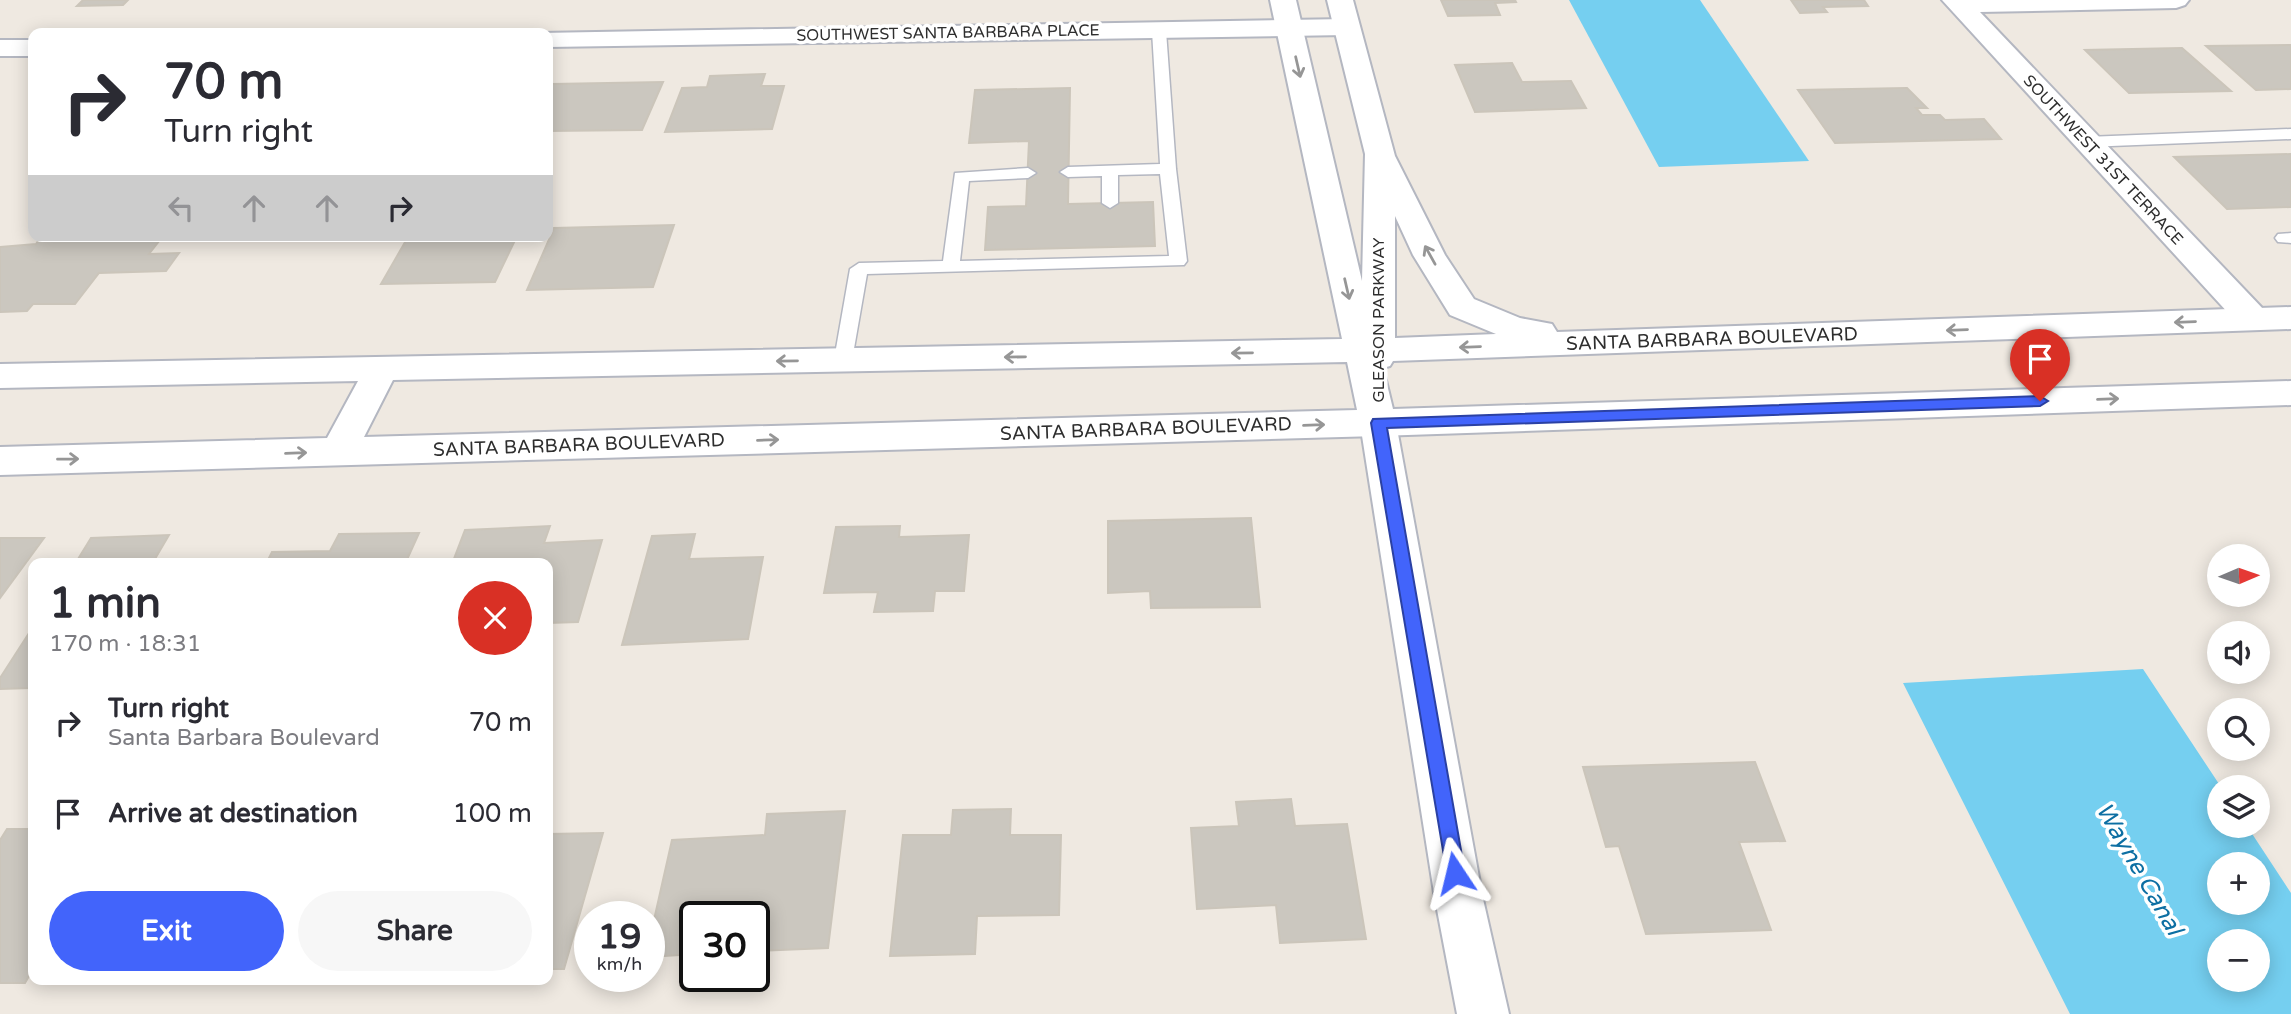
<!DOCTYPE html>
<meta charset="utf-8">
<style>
body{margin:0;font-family:"Varela Round",sans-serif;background:#f7f7f7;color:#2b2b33;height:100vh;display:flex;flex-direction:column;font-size:26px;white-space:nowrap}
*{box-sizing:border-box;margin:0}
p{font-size:23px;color:#7c7c81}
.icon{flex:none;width:38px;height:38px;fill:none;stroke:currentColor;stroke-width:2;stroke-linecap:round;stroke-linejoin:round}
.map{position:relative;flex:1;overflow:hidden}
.sheet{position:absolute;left:28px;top:558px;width:525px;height:427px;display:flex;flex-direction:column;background:#fff;border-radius:14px;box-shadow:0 4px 18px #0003}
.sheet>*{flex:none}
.guide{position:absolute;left:28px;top:28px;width:525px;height:214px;border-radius:14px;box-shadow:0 4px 18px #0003;background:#fff;color:#2b2b33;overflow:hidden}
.needle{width:46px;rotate:88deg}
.buttons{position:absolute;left:2207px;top:544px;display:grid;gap:14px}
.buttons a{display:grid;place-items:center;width:63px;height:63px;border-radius:50%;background:#fff;box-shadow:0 4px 18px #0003;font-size:35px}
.speed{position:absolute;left:574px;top:901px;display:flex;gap:14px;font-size:35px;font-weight:700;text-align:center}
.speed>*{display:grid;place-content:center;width:91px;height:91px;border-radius:50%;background:#fff;box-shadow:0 4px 18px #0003;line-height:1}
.speed small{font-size:18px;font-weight:400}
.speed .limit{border:4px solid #111;border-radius:10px;background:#fff;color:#111}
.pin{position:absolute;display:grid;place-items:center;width:60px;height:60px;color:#fff;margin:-72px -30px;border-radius:50% 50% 50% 0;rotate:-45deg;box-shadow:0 0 7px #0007}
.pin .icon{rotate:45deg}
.me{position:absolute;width:77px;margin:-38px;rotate:350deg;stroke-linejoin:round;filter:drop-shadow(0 0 5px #0008)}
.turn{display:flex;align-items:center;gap:24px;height:147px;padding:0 21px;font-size:32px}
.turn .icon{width:91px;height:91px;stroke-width:2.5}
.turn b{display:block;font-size:49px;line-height:60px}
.lanes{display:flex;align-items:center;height:66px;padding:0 21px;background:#0003;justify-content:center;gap:35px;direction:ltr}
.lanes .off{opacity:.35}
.round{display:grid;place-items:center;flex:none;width:74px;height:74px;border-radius:37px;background:#f7f7f7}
.headline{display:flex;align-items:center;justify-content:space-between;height:119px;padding:0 21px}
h1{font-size:42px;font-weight:700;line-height:52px}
.cta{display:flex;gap:14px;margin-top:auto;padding:14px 21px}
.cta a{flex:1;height:80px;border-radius:42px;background:#4264fb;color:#fff;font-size:28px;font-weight:700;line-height:80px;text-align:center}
.cta a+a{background:#f7f7f7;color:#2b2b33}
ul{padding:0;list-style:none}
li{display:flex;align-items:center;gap:21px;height:91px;padding:0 21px}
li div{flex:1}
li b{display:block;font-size:26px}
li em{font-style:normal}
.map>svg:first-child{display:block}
</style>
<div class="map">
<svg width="2291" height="1014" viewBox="0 0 2291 1014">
<rect width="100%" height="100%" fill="#efe9e1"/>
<g fill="#75cff0" fill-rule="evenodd">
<path d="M1569 0H1700L1809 161 1659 167Z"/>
<path d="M2143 669 2221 787 2219 788V826H2247L2291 893V1014H2070L1903 683ZM2219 864H2258V903H2219ZM2219 942H2258V980H2219Z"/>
</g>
<g fill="#cbc7bf" stroke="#cbc5ba" stroke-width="2">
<path d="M83 0H128L123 5 77 6Z"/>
<path d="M1441 0H1515L1516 2 1495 3 1500 15 1448 16Z"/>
<path d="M1791 0H1864L1868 6 1823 7 1827 12 1800 13Z"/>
<path d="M2291 45V89L2256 90 2206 46Z"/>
<path d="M2182 48 2231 91 2129 93 2085 50Z"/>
<path d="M1512 63 1522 82 1571 81 1586 108 1475 112 1455 65Z"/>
<path d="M765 74 761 86H784L772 129 665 132 682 88 707 87 710 76Z"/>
<path d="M663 82 642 130 548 131V92L552 84Z"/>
<path d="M1070 88 1068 204 1153 202 1155 246 985 250 988 207 1026 206 1029 141 969 143 975 90Z"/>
<path d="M1907 88 1927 108H1916L1922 115H1940L1945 120 1984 119 2001 139 1835 143 1798 90Z"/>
<path d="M2291 154V207L2227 209 2174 157Z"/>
<path d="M674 225 653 287 527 290 554 228Z"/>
<path d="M42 236H163L149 254 179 253 166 271 99 273 75 304H33L27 311 0 312V247L36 244Z"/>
<path d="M517 236 495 282 381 284 408 237Z"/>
<path d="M1251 518 1260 607 1151 608 1150 591 1108 593V521Z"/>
<path d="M550 526 544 543 602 540 578 622 548 623V564H452L465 530Z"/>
<path d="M900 526 899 537 969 535 964 591H935L933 611 874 612 878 592 824 593 836 527Z"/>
<path d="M419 533 405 564H266L272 552 330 551 339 534Z"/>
<path d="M695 534 689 559 763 557 748 639 622 645 652 536Z"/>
<path d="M169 535 152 564H75L91 538Z"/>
<path d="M0 538H44L0 598Z"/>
<path d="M33 627V684L31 688 0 689V678Z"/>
<path d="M1755 762 1785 841 1739 842 1771 930 1646 934 1619 846 1606 847 1583 767Z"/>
<path d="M1291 799 1295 826 1347 824 1366 939 1280 943 1276 905 1197 909 1191 828 1239 826 1236 802Z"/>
<path d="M1011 809 1010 835H1061L1059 915 977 916 975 954 890 956 903 835H951L953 810Z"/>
<path d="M845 811 828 948 754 951V917H695V954L649 957V942L672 840 765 835 767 814Z"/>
<path d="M7 829H33V969L25 983H0V840Z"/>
<path d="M603 833 564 969H548V834Z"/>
</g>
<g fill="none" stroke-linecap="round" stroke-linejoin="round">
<defs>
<g id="lane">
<path d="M1159 27 1166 31 1176 169 1187 261 1184 265 867 274 852 360 850 365H836L834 360 850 269 859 263 943 261 955 173 1028 168 1036 173 1028 178 969 181 960 261 1169 256 1160 174 1118 175V203L1110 208 1102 203V176L1068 177 1060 172 1068 167 1160 164 1152 31Z"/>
<path d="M2291 129V139L2086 147 2078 142 2086 137Z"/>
<path d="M2291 233V243L2278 242 2275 238 2278 234Z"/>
</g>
<g id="street">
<path d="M1942 0H2189L2185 5 2176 8 1980 12 2265 311 2270 319 2265 327 2253 330 2241 327Z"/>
<path d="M1347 19 1356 22 1360 27 1356 32 1347 35 548 47V33H540Z"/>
<rect x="0" y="40" width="33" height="16"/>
<path d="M1378 410 1391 414 1396 423 1483 899 1509 1014H1457L1435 899 1360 423 1365 414Z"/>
</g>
<path id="secondary" d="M1270 0H1296L1362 281 1365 154 1327 0H1353L1395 156 1445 255 1474 299 1520 318 1552 324 1557 332 2291 307V329L1393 361 1390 366 1383 368 1393 409 2291 381V405L1378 436 0 475V447L327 438 358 381 0 388V364L1342 339ZM1395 216 1413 255 1450 315 1496 334 1395 338ZM1347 362 1357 410 364 437 393 380Z"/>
</defs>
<use href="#lane" stroke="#b4b7c1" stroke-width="3"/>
<use href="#street" stroke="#b4b7c1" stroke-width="4"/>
<use href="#secondary" stroke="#b4b7c1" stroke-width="4"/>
<use href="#lane" fill="#fff" fill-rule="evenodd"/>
<use href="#street" fill="#fff" fill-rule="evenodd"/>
<use href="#secondary" fill="#fff" fill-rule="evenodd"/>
</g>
<defs><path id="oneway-shaft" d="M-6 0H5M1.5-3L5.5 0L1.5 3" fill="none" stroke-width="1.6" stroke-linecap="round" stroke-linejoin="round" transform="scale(1.75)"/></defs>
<g stroke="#969696">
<use href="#oneway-shaft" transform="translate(1298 67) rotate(77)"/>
<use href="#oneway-shaft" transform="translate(1430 255) rotate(-119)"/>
<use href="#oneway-shaft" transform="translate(1347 289) rotate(77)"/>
<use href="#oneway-shaft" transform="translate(2185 322) rotate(178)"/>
<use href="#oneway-shaft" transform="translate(1957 330) rotate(178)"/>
<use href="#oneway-shaft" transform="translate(1470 347) rotate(178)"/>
<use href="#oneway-shaft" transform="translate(1242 353) rotate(179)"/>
<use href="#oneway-shaft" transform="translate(1015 357) rotate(179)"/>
<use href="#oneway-shaft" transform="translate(787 361) rotate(179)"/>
<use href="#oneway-shaft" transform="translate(2108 399) rotate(-2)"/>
<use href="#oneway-shaft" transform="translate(1314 425) rotate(-2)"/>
<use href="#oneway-shaft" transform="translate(768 440) rotate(-2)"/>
<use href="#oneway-shaft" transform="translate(296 453) rotate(-2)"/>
<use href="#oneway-shaft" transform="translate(68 459) rotate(-1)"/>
</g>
<path fill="#4264fb" stroke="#2b41a3" stroke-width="2" d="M2040 396 2048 401 2040 406 1387 428 1465 873 1462 880 1455 883 1448 880 1371 423 1373 419Z"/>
<g text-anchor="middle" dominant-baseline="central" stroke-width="7" stroke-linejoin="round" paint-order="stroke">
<g font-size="16" fill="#2e2e2e" stroke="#fff">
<text transform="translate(948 33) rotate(-1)">SOUTHWEST SANTA BARBARA PLACE</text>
<text transform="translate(2103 160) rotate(47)">SOUTHWEST 31ST TERRACE</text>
<text transform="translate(1379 320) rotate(-90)">GLEASON PARKWAY</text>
</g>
<g font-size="19" fill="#2e2e2e" stroke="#fff">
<text transform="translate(1712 339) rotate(-2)">SANTA BARBARA BOULEVARD</text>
<text transform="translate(1146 429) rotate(-2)">SANTA BARBARA BOULEVARD</text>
<text transform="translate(579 445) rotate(-2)">SANTA BARBARA BOULEVARD</text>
</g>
<g font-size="24" font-style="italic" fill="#0d6fa3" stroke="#fff">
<text transform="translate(2139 869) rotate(60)">Wayne Canal</text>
</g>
</g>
</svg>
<div class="buttons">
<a><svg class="needle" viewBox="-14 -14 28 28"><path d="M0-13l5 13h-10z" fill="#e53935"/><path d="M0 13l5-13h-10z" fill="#7c7c81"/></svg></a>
<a><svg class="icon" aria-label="sound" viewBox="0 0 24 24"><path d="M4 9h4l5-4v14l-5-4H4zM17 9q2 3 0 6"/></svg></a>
<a><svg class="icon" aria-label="search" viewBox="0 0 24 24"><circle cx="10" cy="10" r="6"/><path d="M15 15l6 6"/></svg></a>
<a><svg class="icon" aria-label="layers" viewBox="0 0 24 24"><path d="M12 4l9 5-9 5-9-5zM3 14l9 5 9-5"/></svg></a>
<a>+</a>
<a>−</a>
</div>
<div class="speed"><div>19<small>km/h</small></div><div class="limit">30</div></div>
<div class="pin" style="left:2040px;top:401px;background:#d93025"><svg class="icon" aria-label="arrive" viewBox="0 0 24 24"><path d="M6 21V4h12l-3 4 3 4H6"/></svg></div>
<svg class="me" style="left:1455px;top:873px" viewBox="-20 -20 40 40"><path d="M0-17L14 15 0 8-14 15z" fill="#4264fb" stroke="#fff" stroke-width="4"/></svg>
<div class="guide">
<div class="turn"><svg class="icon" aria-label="right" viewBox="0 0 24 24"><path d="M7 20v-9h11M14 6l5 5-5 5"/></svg><div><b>70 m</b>Turn right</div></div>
<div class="lanes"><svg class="icon off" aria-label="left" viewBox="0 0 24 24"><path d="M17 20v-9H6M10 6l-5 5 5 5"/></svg><svg class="icon off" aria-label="ahead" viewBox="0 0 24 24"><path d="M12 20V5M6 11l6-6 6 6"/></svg><svg class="icon off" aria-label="ahead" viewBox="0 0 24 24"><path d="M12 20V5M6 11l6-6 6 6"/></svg><svg class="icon" aria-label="right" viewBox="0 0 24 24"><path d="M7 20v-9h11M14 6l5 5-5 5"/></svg></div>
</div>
<section class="sheet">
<div class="headline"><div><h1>1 min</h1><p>170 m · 18:31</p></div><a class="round" style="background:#d93025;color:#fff"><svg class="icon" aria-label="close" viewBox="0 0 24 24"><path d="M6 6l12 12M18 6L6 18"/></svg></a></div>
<ul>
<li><svg class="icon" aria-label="right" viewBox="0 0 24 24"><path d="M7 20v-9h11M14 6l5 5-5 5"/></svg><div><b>Turn right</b><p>Santa Barbara Boulevard</p></div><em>70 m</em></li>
<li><svg class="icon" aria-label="arrive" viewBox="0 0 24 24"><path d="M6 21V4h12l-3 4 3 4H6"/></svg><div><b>Arrive at destination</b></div><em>100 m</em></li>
</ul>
<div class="cta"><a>Exit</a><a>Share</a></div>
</section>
</div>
